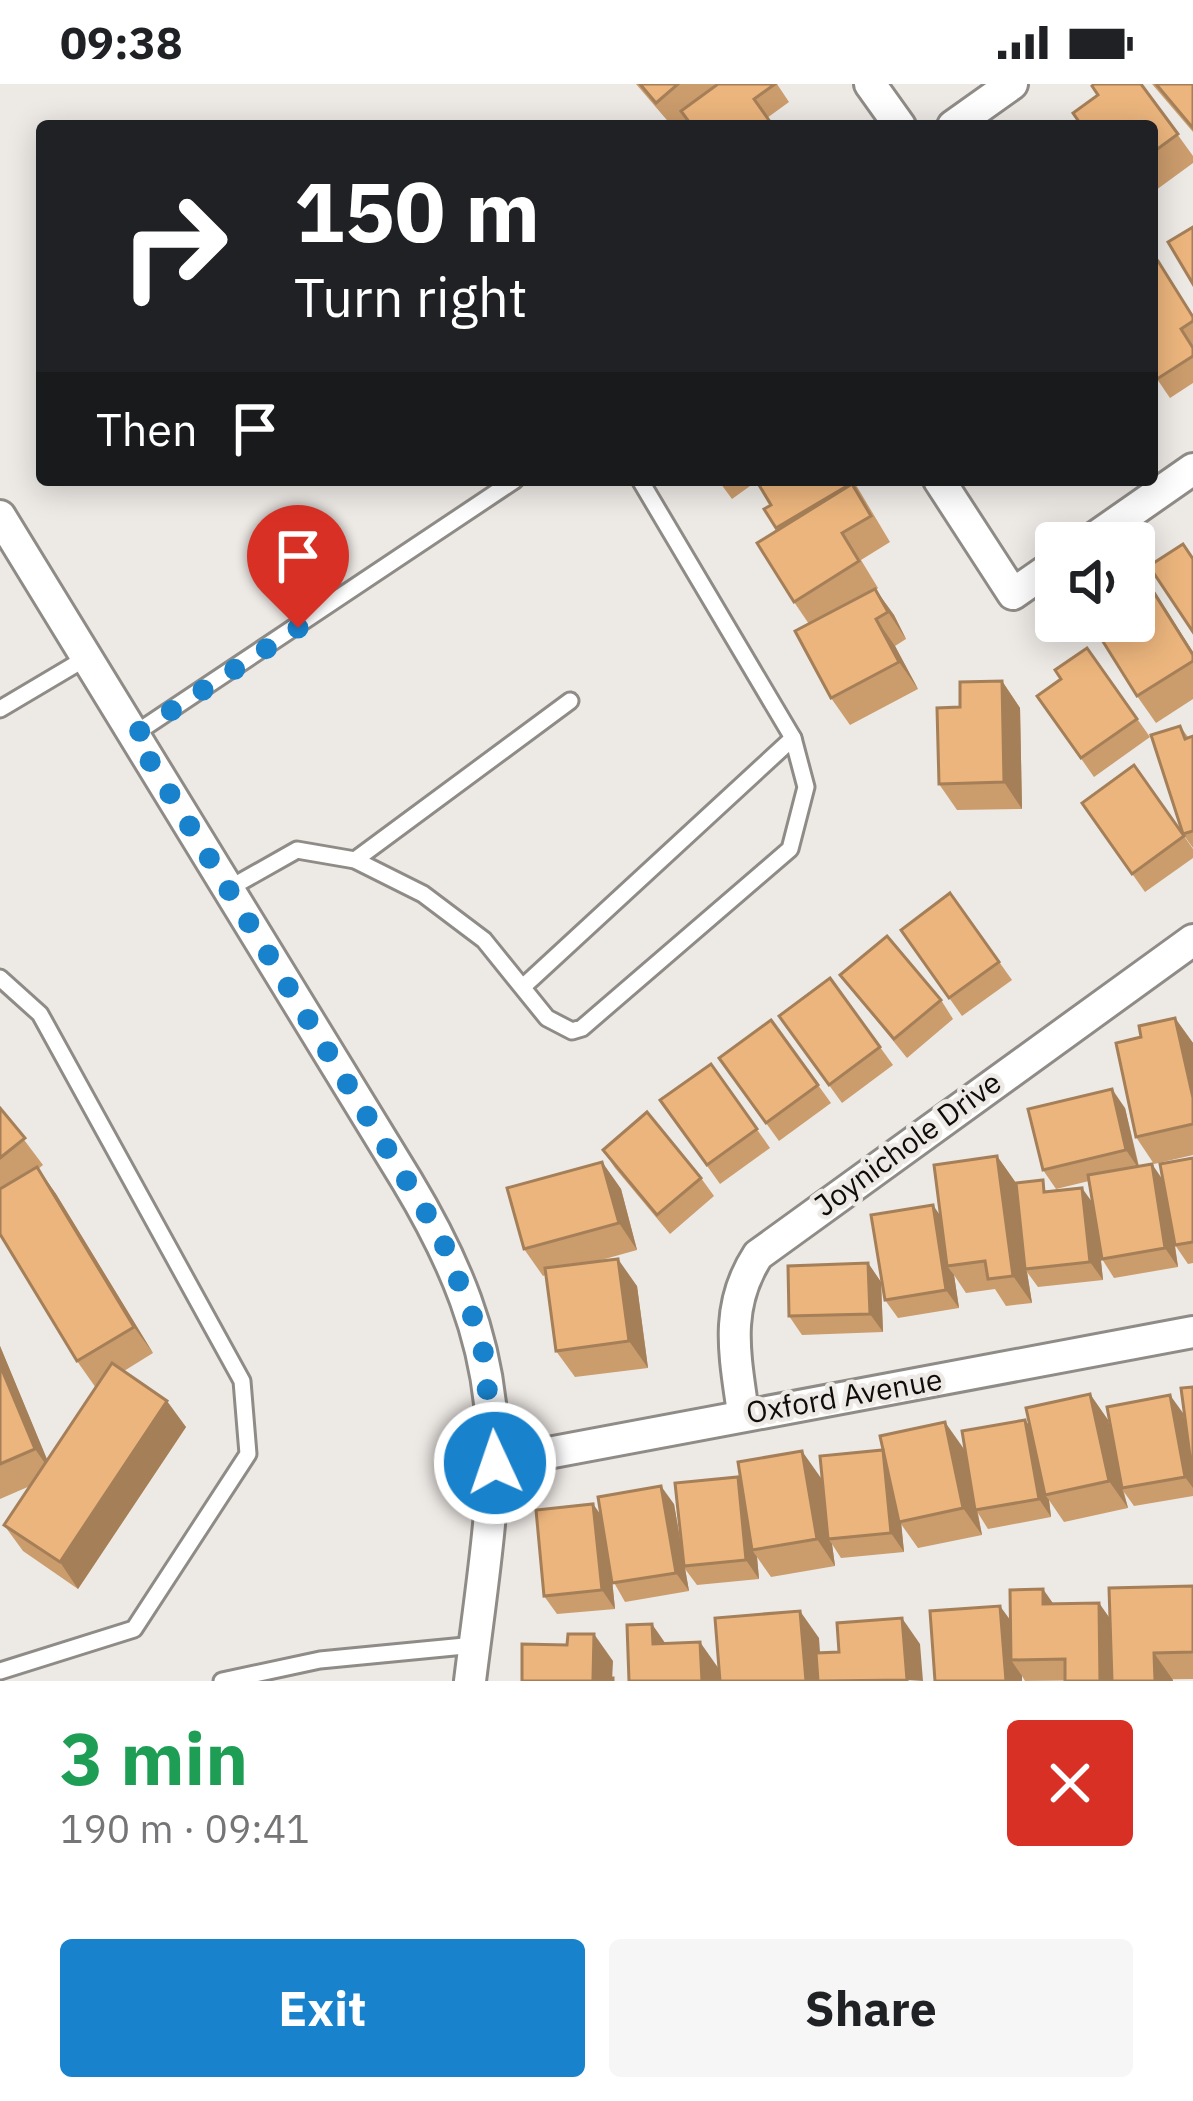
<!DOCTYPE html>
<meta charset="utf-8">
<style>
body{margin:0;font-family:"IBM Plex Sans",sans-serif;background:#f6f6f6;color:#202124;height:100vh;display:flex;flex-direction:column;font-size:45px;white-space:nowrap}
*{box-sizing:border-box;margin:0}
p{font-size:39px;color:#757577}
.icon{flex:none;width:66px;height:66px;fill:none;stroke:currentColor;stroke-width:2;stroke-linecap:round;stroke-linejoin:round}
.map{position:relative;height:1597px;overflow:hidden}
.details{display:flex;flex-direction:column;background:#fff;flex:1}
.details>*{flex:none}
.hud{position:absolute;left:36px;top:36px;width:1122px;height:366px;border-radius:12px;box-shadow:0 6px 30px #0003;background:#202124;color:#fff;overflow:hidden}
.buttons{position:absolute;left:1035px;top:438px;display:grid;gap:24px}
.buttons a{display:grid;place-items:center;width:120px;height:120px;border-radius:12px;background:#fff;box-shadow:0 6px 30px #0003;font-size:60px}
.pin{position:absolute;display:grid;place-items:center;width:102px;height:102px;color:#fff;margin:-123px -51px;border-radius:50% 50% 50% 0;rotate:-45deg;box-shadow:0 0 12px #0007}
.pin .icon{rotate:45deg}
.me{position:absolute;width:132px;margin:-66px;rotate:357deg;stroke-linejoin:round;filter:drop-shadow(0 0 9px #0008)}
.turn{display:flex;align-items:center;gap:42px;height:252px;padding:0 60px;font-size:54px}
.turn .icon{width:156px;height:156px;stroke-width:2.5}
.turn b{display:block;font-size:84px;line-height:102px}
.then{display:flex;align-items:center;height:114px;padding:0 60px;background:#0003;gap:24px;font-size:45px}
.round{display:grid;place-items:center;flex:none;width:126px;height:126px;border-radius:12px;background:#f6f6f6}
.headline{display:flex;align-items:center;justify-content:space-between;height:204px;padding:0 60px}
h1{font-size:72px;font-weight:700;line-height:90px;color:#1e9e55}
.cta{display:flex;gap:24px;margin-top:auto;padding:24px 60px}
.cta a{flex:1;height:138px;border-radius:12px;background:#1882cc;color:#fff;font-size:48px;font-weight:700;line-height:138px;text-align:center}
.cta a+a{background:#f6f6f6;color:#202124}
.status{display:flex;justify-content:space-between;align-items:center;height:84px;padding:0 60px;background:#fff;direction:ltr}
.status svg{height:33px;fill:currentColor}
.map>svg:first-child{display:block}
</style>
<div class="status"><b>09:38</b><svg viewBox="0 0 49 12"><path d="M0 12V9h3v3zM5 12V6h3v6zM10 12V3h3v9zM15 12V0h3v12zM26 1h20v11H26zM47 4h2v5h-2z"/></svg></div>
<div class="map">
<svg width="1193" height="1597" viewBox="0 0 1193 1597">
<rect width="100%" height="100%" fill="#ede9e5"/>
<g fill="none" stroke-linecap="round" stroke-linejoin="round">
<defs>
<g id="lane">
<path d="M0 625 86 574"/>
<path d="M133 651 515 396"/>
<path d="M355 776 570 617"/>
<path d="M228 805 297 766 355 776 423 810 484 856 547 934 572 947 582 944 790 765 806 703 793 654 640 396"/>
<path d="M0 894 40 930 242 1297 248 1370 134 1545 0 1587"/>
<path d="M525 901 793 654"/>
<path d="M222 1597 320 1576 475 1561"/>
</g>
<g id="street">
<path d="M870 0 900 42"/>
<path d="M953 42 1012 0"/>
<path d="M939 396 1013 510 1056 480"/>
<path d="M0 432 407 1097C523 1290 496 1386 470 1597"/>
<path d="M1087 459 1193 385"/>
<path d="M743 1329C735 1271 724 1223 758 1171L1193 856"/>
<path d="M495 1379 1193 1248"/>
</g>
</defs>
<use href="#lane" stroke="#8f8b87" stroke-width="21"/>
<use href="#street" stroke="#8f8b87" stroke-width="36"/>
<use href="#lane" stroke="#fff" stroke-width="15"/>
<use href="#street" stroke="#fff" stroke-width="30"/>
</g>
<g fill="#cb9c6c">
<path d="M636 0H777L789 18 767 34 687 35 679 42H672Z"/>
<path d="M1141 0 1193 72V79L1152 109V42Z"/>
<path d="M1152 0H1193V48Z"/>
<path d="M1158 177 1193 231V299L1170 314 1157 295Z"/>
<path d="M718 396H853L890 458 861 476 878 504 876 506 894 531 906 555 895 562 918 605 850 641 831 614 809 540 794 518 777 446 764 425 771 421 757 397 732 415Z"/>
<path d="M1137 482 1193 568V615L1156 639 1137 612 1134 537Z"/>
<path d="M1087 564 1150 653 1094 693 1037 612 1061 595Z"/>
<path d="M1002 597 1020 624 1022 725 957 726 939 700 960 623Z"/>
<path d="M1180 642 1188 653 1193 652V764L1183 750Z"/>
<path d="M1082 719 1184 752 1193 765V774L1145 808Z"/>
<path d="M950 809 1012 896 962 932 901 846Z"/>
<path d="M840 891 941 916 953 935 907 974Z"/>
<path d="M830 894 893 981 842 1019 779 932Z"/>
<path d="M1175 934 1193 959V1071L1154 1080 1136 1053Z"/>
<path d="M771 936 831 1019 779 1057 719 974Z"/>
<path d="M711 980 770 1064 720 1100 660 1016Z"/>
<path d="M0 1024 43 1081 38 1085 56 1110 153 1269 124 1287 186 1343 78 1505 23 1467 4 1441 30 1402 0 1415V1262L47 1376 96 1304 77 1277 0 1150Z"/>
<path d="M1125 1024 1139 1082 1163 1097 1193 1074V1179L1188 1180 1175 1161 1178 1183 1114 1194 1102 1175 1099 1157 1103 1196 1038 1203 1027 1188 1032 1219 1006 1222 995 1205 966 1209 954 1191 959 1224 898 1234 885 1216 941 1133 997 1072 1016 1099 1092 1119 1089 1097 1056 1105 1043 1086Z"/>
<path d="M603 1066 701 1094 714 1112 670 1150 615 1084Z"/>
<path d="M602 1078 621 1105 637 1166 594 1178 637 1202 648 1284 575 1293 556 1267 546 1191 543 1192 524 1165Z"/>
<path d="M868 1179 881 1198 883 1248 802 1251 789 1232Z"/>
<path d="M1193 1303V1412L1134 1422 1124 1408 1128 1424 1064 1438 1049 1416 1051 1433 988 1445 978 1429 982 1451 918 1464 901 1440 904 1468 841 1474 832 1460 835 1482 771 1493 757 1473 759 1495 697 1501 685 1485 689 1507 625 1518 612 1495 615 1525 557 1530 544 1512 593 1420 601 1432 674 1420 682 1466 738 1393 741 1398 821 1394 824 1416 964 1365 969 1388 1025 1336 1030 1342 1090 1310 1108 1336 1114 1360 1183 1329 1188 1359Z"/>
<path d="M1193 1502V1595L1025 1597 1022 1592V1597H935L1010 1536 1053 1520 1099 1519 1110 1535Z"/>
</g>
<g fill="#a57f58">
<path d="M1137 482 1156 509 1193 568V571Z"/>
<path d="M875 505 894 531 906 555 888 528Z"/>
<path d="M876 535 895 562 918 605 899 578Z"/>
<path d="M1002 597 1020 624 1022 725 1004 698Z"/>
<path d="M1175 934 1193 959V1014Z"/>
<path d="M1112 1005 1125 1024 1139 1085 1126 1066Z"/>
<path d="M997 1072 1016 1099 1025 1185 1027 1188 1032 1219 1013 1192Z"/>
<path d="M602 1078 621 1105 637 1166 619 1139Z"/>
<path d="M1152 1080 1165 1099 1178 1183 1165 1164Z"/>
<path d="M37 1083 56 1110 153 1269 134 1243Z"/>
<path d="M1082 1104 1095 1122 1103 1196 1090 1178Z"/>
<path d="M933 1121 946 1140 947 1182 954 1191 959 1224 946 1206Z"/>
<path d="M618 1175 637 1202 648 1284 629 1257Z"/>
<path d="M868 1179 881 1198 883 1248 870 1230Z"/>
<path d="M0 1262 54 1392 35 1365 0 1281Z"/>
<path d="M1090 1310 1108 1336 1123 1404H1122L1128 1424 1109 1397Z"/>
<path d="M1170 1311 1183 1329 1193 1384V1404L1185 1393Z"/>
<path d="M167 1317 186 1343 78 1505 60 1478Z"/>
<path d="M1025 1336 1038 1354 1045 1411 1049 1416 1051 1433 1039 1415Z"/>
<path d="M945 1338 964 1365 982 1451 963 1424Z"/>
<path d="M883 1366 896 1385 904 1468 891 1449Z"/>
<path d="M802 1367 821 1394 831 1455H828L832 1460 835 1482 817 1455Z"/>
<path d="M738 1393 751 1412 752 1466 757 1473 759 1495 746 1476Z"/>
<path d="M661 1402 674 1420 689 1507 676 1489Z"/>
<path d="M593 1420 606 1438 615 1525 602 1506Z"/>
<path d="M1043 1505 1062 1532 1043 1520Z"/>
<path d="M1099 1519 1118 1546 1119 1597H1100Z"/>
<path d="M1000 1522 1019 1548 1011 1576 1022 1592V1597H1006Z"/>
<path d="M800 1527 819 1554 822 1597H806Z"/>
<path d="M902 1534 920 1560 923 1597 907 1596Z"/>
<path d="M652 1540 670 1566 653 1560Z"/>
<path d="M594 1550 613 1577 612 1597 593 1594Z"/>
<path d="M700 1558 719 1585V1597H702Z"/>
<path d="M1154 1569 1173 1596V1597H1155Z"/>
</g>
<g fill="#ecb57d" stroke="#a57f58" stroke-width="3">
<path d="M640 0H678L656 19Z"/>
<path d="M718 0H775L754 15 773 42H692L681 27Z"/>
<path d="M1094 0H1141L1178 50 1152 69V42H1082L1073 29 1098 11 1092 2Z"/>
<path d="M1156 0H1193V44Z"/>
<path d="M1193 143V200L1168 158Z"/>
<path d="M1158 177 1193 233V237L1181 245 1193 264V272L1157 295 1152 287V181Z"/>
<path d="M756 396H850L852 399 776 444 764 425 771 421Z"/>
<path d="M852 400 871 432 842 449 859 477 794 518 757 459Z"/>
<path d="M1183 460 1193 475V548L1149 482Z"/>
<path d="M1137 482 1193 571V577L1137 612 1097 548 1114 537H1134V484Z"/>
<path d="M875 505 888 528 876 535 899 578 831 614 795 547Z"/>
<path d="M1087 564 1137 635 1081 674 1037 612 1061 595 1055 586Z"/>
<path d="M1002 597 1004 698 939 700 937 624 960 623V598Z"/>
<path d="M1180 642 1185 655 1193 652V747L1183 750 1151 651Z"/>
<path d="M1134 681 1184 752 1132 790 1082 719Z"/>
<path d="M950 809 999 878 949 914 901 846Z"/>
<path d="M887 852 941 916 894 955 840 891Z"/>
<path d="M830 894 880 963 829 1001 779 932Z"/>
<path d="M1175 934 1193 1014V1040L1136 1053 1116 959 1141 953 1139 942Z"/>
<path d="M771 936 818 1001 766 1039 719 974Z"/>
<path d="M711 980 757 1045 707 1081 660 1016Z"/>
<path d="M1112 1005 1126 1066 1043 1086 1028 1025Z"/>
<path d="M0 1024 25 1054 0 1074Z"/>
<path d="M647 1028 701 1094 657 1131 603 1066Z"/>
<path d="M997 1072 1013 1192 988 1195 985 1177 947 1182 934 1081Z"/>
<path d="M1193 1074V1158L1175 1161 1160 1080Z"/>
<path d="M602 1078 619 1139 524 1165 507 1104Z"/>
<path d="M1152 1080 1165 1164 1102 1175 1088 1091Z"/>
<path d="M37 1083 134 1243 77 1277 0 1150V1105Z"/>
<path d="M1043 1096 1044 1108 1082 1104 1090 1178 1025 1185 1016 1099Z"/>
<path d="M933 1121 946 1206 885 1216 871 1131Z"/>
<path d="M618 1175 629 1257 556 1267 545 1184Z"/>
<path d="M868 1179 870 1230 789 1232 788 1182Z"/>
<path d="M112 1279 167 1317 60 1478 4 1441Z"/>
<path d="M0 1281 35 1365 0 1380Z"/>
<path d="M1193 1303V1387H1192L1181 1304Z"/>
<path d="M1090 1310 1109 1397 1045 1411 1026 1324Z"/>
<path d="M1170 1311 1185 1393 1122 1404 1107 1323Z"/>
<path d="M1025 1336 1039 1415 975 1426 962 1347Z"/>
<path d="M945 1338 963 1424 899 1438 880 1352Z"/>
<path d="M883 1366 891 1449 828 1455 820 1372Z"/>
<path d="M802 1367 817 1455 752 1466 738 1378Z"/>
<path d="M738 1393 746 1476 684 1482 675 1399Z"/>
<path d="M661 1402 676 1489 612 1499 598 1413Z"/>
<path d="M593 1420 602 1506 544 1512 536 1426Z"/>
<path d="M1193 1502V1568L1154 1569 1155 1597H1112L1109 1504Z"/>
<path d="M1043 1505V1520L1099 1519 1100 1597H1065V1575L1011 1576 1010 1506Z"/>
<path d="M1000 1522 1006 1597H935L930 1527Z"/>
<path d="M800 1527 806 1597H720L715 1534Z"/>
<path d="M902 1534 907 1596 818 1597 816 1569 839 1568 837 1539Z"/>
<path d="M652 1540 653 1560 700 1558 702 1597H629L627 1541Z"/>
<path d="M568 1550H594L593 1594H613V1597H522V1560L567 1561Z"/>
</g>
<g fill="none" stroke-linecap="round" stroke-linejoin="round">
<path stroke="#1882cc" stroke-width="21" stroke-dasharray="0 37.8" d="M298 544 134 651 441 1153 482 1256 495 1379"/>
</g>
<g text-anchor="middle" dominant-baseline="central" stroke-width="9" stroke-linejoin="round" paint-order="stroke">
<g font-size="30" fill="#0e0d0b" stroke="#ede9e5">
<text transform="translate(907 1059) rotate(-36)">Joynichole Drive</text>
<text transform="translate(844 1311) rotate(-10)">Oxford Avenue</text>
</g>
</g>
</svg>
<div class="buttons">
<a><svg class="icon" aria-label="sound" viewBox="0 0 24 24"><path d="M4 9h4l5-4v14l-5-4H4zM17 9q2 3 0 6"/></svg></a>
</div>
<div class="pin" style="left:298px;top:544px;background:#d93025"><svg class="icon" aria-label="arrive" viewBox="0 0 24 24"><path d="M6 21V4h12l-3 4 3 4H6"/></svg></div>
<svg class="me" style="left:495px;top:1379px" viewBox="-20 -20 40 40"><circle r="17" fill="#1882cc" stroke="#fff" stroke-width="3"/><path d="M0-11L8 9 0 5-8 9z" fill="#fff"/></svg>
<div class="hud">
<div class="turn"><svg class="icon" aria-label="right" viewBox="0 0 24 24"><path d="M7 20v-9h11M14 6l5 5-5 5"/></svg><div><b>150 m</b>Turn right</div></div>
<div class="then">Then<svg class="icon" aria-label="arrive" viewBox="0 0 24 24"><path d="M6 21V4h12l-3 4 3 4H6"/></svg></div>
</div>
</div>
<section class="details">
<div class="headline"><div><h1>3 min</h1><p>190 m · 09:41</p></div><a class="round" style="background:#d93025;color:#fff"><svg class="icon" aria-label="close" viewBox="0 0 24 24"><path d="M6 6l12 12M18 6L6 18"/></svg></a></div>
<div class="cta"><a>Exit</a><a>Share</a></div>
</section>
